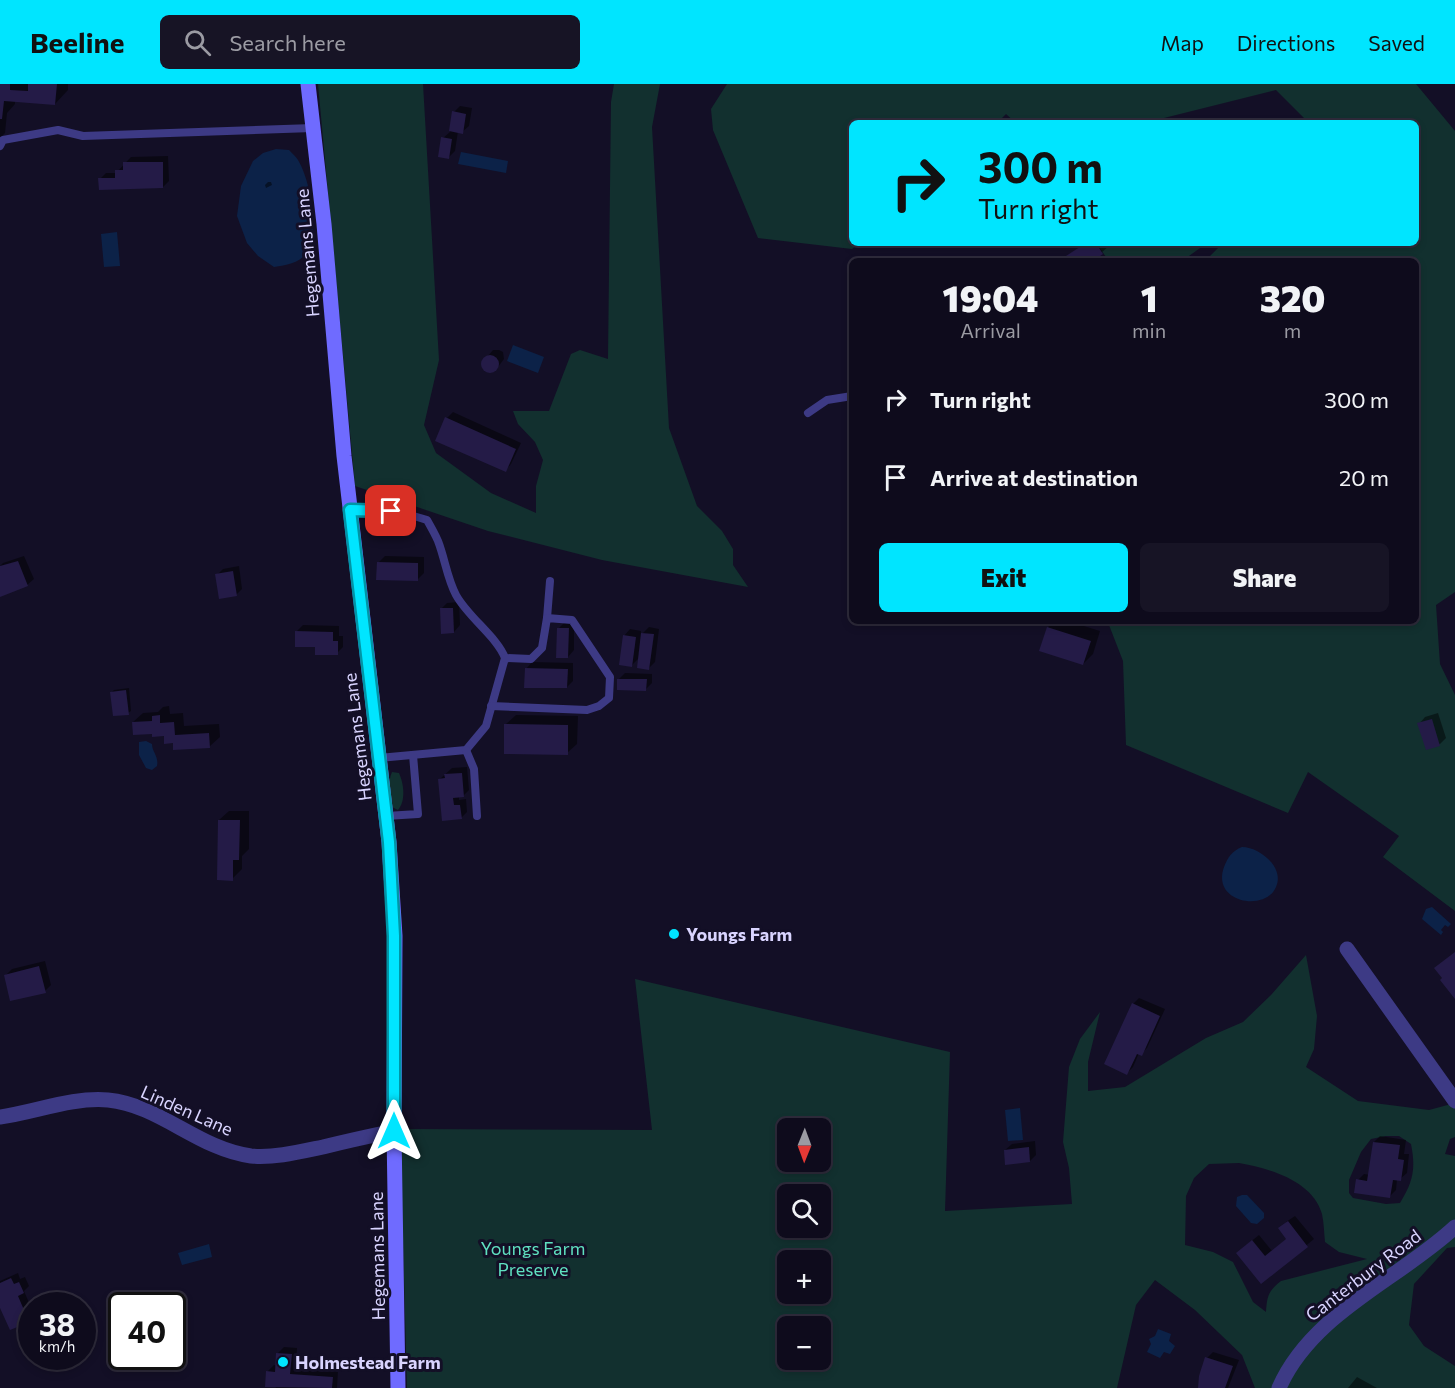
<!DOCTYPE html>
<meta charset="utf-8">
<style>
body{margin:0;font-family:Commissioner,sans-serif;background:#171425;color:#f1f3f6;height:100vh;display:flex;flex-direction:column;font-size:22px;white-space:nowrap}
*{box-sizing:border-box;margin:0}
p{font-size:20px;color:#9b9ba3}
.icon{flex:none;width:33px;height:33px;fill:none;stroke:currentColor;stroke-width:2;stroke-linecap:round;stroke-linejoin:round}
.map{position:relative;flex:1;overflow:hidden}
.sheet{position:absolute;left:849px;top:174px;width:570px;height:366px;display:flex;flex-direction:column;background:#0e0b1c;border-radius:9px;box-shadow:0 3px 9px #0003,0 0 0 2px #2e2b3b}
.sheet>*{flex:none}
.guide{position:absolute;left:849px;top:36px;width:570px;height:126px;border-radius:9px;box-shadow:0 3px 9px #0003,0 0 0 2px #2e2b3b;background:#00e5ff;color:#111;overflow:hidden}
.needle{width:39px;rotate:181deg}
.tools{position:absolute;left:777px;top:1034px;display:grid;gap:12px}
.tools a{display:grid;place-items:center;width:54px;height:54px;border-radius:9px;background:#0e0b1c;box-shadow:0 3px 9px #0003,0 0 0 2px #2e2b3b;font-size:30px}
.speed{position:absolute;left:18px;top:1208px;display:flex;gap:12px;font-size:30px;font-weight:700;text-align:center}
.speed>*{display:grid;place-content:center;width:78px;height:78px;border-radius:50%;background:#0e0b1c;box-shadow:0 3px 9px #0003,0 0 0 2px #2e2b3b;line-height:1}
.speed small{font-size:15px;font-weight:400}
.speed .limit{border:3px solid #111;border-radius:9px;background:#fff;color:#111}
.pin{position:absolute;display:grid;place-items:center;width:51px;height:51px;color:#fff;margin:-26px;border-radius:12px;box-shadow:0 3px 9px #0006}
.me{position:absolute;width:66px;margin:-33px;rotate:0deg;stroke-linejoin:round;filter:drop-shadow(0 0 4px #0008)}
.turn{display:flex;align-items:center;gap:21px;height:126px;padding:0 30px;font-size:27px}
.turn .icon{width:78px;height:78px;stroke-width:2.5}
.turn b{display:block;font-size:42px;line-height:51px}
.eta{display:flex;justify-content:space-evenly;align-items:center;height:102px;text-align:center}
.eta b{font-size:36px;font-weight:800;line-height:42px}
.primary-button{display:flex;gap:12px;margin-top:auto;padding:12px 30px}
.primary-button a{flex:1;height:69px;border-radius:9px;background:#00e5ff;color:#111;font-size:24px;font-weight:800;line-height:69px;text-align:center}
.primary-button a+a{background:#171425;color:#f1f3f6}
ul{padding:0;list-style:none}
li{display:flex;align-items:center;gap:18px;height:78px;padding:0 30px}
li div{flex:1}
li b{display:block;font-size:22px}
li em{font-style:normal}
header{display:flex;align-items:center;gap:36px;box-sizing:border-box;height:84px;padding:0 30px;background:#00e5ff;color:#111}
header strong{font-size:28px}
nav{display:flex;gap:33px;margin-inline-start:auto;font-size:21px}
.search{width:420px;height:54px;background:#171425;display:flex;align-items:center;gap:15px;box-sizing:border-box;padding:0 21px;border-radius:9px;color:#9b9ba3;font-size:22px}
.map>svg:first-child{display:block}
</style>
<header>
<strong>Beeline</strong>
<div class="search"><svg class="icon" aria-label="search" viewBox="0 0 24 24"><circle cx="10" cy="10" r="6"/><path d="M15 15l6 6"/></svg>Search here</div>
<nav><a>Map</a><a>Directions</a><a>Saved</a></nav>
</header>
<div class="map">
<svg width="1455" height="1304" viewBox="0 0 1455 1304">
<rect width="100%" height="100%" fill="#130f26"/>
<g fill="#12302f" fill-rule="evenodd">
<path d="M318 0H423L439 276 424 341 436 369 491 409 536 429V402L543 376 535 358 518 340 513 327H549L571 270 580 266 608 275 611 18 614 0H660L652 43 669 344 697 422 722 447 733 465V481L748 503 602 476 488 447 355 402Z"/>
<path d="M727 0H1416L1455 47V508L1436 521 1440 580 1455 611V827L1383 773 1399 752 1308 688 1288 729 1126 661 1123 577 1109 541 1062 537H1416V177H1205L1223 159H1416V39H1309L1276 6 1164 34 1155 39H1016L1006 30 997 39H852V159H860L852 165 758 154 713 46 711 25Z"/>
<path d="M1096 159H1207L1182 177H1109Z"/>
<path d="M392 688 399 689C404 700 406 717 398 726L392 723C391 712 387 698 392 688Z"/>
<path d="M1306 871 1317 932 1314 965 1306 983 1358 1017 1429 1026 1455 1019V1053L1450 1055 1445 1070 1455 1072V1163L1447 1164 1414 1200 1409 1241 1424 1262 1455 1282V1304H1255L1242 1271 1195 1226 1155 1196 1136 1221 1117 1304H407L400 1045 652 1046 635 895 950 968 945 1127 1072 1120 1069 1084 1063 1058 1069 983 1080 955 1100 928 1088 978V1007L1125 1003 1206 954 1243 938 1271 911ZM788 1044H820V1077H788ZM1386 1052H1399L1411 1060C1416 1085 1413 1098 1400 1119L1386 1120 1353 1114 1349 1109V1096L1361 1068 1371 1055ZM1239 1079C1269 1084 1313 1097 1322 1130 1324 1139 1324 1149 1325 1158L1339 1168 1367 1175 1281 1197C1268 1207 1267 1213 1266 1228L1253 1218 1233 1178 1213 1168 1185 1161 1186 1112 1194 1094 1209 1080ZM788 1110H820V1143H788ZM788 1176H820V1209H788ZM788 1242H820V1275H788Z"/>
</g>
<g fill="#0c2248">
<path d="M276 65 289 66C292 69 296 73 298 76 310 96 320 147 307 168 300 179 287 181 274 183L258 172 247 159 237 132 241 102 253 77 263 69Z"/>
<path d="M461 68 508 77 506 89 458 80Z"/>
<path d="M117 148 120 182 104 183 101 150Z"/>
<path d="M513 261 544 273 538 289 507 277Z"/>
<path d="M146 657 152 660C152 668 159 672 157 682L152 686 146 684 139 671V658Z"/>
<path d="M1242 763C1259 763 1285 783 1276 803 1266 828 1211 819 1224 783 1228 773 1232 767 1242 763Z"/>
<path d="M1432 823 1451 840 1448 843 1445 841 1441 846 1443 848 1441 851 1422 835 1426 825Z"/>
<path d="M1020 1024 1023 1056 1008 1057 1005 1026Z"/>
<path d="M1242 1111H1247L1264 1129V1134L1257 1140 1251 1139 1236 1122 1237 1113Z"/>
<path d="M209 1160 212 1173 182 1181 178 1169Z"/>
<path d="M1158 1245 1171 1250 1169 1257 1175 1262 1170 1270 1164 1268 1160 1274 1147 1268 1151 1260 1149 1255 1155 1252Z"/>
</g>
<g fill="#0007">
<path d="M0 0H68V6L55 20 15 16V20L7 29 5 49 0 54Z"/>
<path d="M460 22 472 24 469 42 462 48 458 47 455 67 449 73 443 54 450 48 454 28Z"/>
<path d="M168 72 169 97 163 103 100 95 106 89H116L131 73Z"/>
<path d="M268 98H271L272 101 266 104 265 101Z"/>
<path d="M1086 159H1106L1109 162 1094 175 1095 177H1071L1068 172Z"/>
<path d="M493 266H499L503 268 504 275 495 287 488 288 484 283 483 278Z"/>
<path d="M453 328 521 359 511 380 505 387 447 334Z"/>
<path d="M24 472 34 495 27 501 0 511V482L3 479Z"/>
<path d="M385 472 424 473V489L417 496 378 479Z"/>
<path d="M239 482 242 505 236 511 217 491 223 485Z"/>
<path d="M459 518 460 541 454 548 441 525 447 519Z"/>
<path d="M1055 537H1068L1100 547 1093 570 1083 580 1048 543Z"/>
<path d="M564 539H574V566L568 573 558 545Z"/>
<path d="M303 541 339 542V552H343V563L337 569 316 562 296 548Z"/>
<path d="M649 543 659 545 655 578 649 584 639 574 631 582 624 552 630 545 641 547V551Z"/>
<path d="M532 578 573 579V597L567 603 526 585Z"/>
<path d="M625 589 652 590V599L646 605 619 595Z"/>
<path d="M129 604 131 627 128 629 112 608 114 606Z"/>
<path d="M169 622 170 630 183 629 184 642 219 640 220 653 210 662 174 657 165 650 153 648 133 638 143 629 158 628 163 623Z"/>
<path d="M1438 629 1446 654 1440 660 1427 664 1419 640 1425 633Z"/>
<path d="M516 631 578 632 577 660 567 669 506 640Z"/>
<path d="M467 683 469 706 463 712H459V716L466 715 467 728 461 734 440 695 452 684Z"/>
<path d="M229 727H249V765L242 772V785L232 795 219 736Z"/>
<path d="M45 877 51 901 45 907 6 891 12 885Z"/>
<path d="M1139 914 1165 925 1147 964 1141 970 1139 969 1133 983 1127 989 1133 920Z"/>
<path d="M1380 1052 1406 1056 1404 1070H1409L1407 1089 1400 1095H1397L1396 1106 1390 1112 1358 1096 1364 1090 1370 1091 1374 1058Z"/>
<path d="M1035 1057 1036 1071 1030 1077 1005 1066 1012 1060Z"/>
<path d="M1295 1132 1314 1155 1262 1198 1244 1163 1259 1151 1272 1167 1288 1154 1286 1138Z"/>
<path d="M18 1189 20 1195 25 1193 29 1202 24 1207 30 1221 38 1218 39 1221H32V1235L0 1221V1197Z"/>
<path d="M284 1263 297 1264 296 1284 338 1287 337 1304H276L267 1288 274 1281 277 1282 278 1269Z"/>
<path d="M1213 1268 1239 1276 1228 1304H1199L1207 1274Z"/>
<path d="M1357 1293 1377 1304H1348Z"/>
</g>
<g fill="#241b47">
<path d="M0 0H10V6L28 7V0H57L55 21 4 17 2 35H0Z"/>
<path d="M452 27 466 30 463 50 449 47Z"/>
<path d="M441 53 452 55 449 75 438 73Z"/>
<path d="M123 78H163V104L99 106 98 94H115V86H123Z"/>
<path d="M1086 159H1096L1103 170 1093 177H1070L1066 172Z"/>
<circle cx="490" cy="280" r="9"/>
<path d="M445 333 516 365 506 388 435 357Z"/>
<path d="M18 477 28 502 0 513V482Z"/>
<path d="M377 478 418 479V497L376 496Z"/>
<path d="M233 487 237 512 219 515 215 490Z"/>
<path d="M440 524H453L454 549 441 550Z"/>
<path d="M1047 543 1091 557 1083 581 1039 567Z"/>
<path d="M557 544H569L568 574H556Z"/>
<path d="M295 547 333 548V557H338V571H315V563H295Z"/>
<path d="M641 549 654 550 649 586 637 584Z"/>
<path d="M623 551 636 553 632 583 619 581Z"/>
<path d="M525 584 568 585 567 604H524Z"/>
<path d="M617 595H647L646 607 617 606Z"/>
<path d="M126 606 129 631 113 632 110 608Z"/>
<path d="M160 631V639L174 638 175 651 209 649 210 664 173 666V659L164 660V652L152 653V650L133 651 132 638 152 637V632Z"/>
<path d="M1432 635 1440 662 1426 666 1417 639Z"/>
<path d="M504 640 568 641V671L504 670Z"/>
<path d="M462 689 464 713 453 714 454 721H460L462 735 442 737 438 695 445 694 444 690Z"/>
<path d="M218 736H240L239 776H233V797L217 796Z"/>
<path d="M1455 868V915L1440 896 1442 894 1434 884Z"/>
<path d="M39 882 46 909 10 917 4 891Z"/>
<path d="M1132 919 1160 932 1142 972 1137 970 1127 991 1104 980Z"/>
<path d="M1373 1058 1400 1061 1398 1075 1404 1076 1401 1097 1393 1096 1390 1114 1354 1109 1356 1095 1367 1097Z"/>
<path d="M1029 1063 1030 1078 1005 1081 1004 1066Z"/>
<path d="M1288 1137 1308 1163 1261 1200 1236 1169 1252 1156 1265 1172 1286 1155 1278 1144Z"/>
<path d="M11 1194 14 1200 19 1198 24 1209 18 1212 24 1226 32 1223V1237L10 1246 0 1224V1199Z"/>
<path d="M276 1269 292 1270 290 1290 333 1293 332 1304 265 1303 266 1287 275 1288Z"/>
<path d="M1205 1273 1233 1282 1225 1304H1198L1199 1292Z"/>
</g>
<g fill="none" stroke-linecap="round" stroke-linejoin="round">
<g stroke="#3d3a85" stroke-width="8">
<path d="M0 62 3 56 58 46 83 52 313 44"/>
<path d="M808 329 827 316 852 312"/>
<path d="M350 426C378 425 401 427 427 436 431 443 435 450 438 457 445 475 447 494 456 511 468 533 498 554 505 574L486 642 466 666 379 674"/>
<path d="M547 534 550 497"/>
<path d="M491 622 587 626 599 622 609 614 610 593 572 536 547 534 542 564 531 575 505 574"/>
<path d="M466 666 474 685 477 732"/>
<path d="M386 732 418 730 413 671"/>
</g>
<g stroke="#3d3a85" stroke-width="15">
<path d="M1347 865 1455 1017"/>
<path d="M0 1033C36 1028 71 1013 108 1016 160 1021 198 1065 251 1072 275 1074 299 1068 323 1063 347 1057 370 1052 394 1047"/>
<path d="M1279 1304C1312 1229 1398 1196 1455 1143"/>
</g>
<path stroke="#6f6bff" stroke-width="15" d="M308 0 324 140 344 372 389 758 395 852 394 1047 398 1304"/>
</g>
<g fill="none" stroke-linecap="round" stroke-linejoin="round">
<defs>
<path id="route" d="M391 427 350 426 389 758 394 852V1047"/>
</defs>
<use href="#route" stroke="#0095a6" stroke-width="15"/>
<use href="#route" stroke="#00e5ff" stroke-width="10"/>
</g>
<g fill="#00e5ff" stroke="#130f26" stroke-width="2">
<circle cx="674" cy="850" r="6"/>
<circle cx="283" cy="1278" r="6"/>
</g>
<g text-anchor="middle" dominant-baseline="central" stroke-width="6" stroke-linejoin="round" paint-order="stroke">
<g font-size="18" fill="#d9d4ff" stroke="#130f26">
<text transform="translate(307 169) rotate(-95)">Hegemans Lane</text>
<text transform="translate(357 653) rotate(-97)">Hegemans Lane</text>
<text transform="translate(187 1026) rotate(24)">Linden Lane</text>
<text transform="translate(377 1172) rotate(-91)">Hegemans Lane</text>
<text transform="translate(1363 1191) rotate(-37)">Canterbury Road</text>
</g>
<g font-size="18" font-weight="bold" fill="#d9d4ff" stroke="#130f26" text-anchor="start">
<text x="686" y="850">Youngs Farm</text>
<text x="295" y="1278">Holmestead Farm</text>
</g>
<g font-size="18" fill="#5fe0c0" stroke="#130f26">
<text x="533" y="1164">Youngs Farm<tspan x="533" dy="21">Preserve</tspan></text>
</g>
</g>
</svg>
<div class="tools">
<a><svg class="needle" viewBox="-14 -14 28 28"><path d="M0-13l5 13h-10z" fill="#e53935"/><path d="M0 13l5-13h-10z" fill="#9b9ba3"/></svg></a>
<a><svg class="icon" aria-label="search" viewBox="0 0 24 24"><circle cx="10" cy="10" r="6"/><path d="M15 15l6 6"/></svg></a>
<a>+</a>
<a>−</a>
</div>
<div class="speed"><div>38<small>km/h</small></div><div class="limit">40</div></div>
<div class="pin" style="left:391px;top:427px;background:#d93025"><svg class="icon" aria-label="arrive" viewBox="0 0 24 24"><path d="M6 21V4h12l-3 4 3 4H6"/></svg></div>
<svg class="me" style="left:394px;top:1047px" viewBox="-20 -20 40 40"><path d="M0-17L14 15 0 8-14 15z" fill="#00e5ff" stroke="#fff" stroke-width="4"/></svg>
<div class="guide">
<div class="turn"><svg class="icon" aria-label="right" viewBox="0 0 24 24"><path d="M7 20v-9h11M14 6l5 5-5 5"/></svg><div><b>300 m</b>Turn right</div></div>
</div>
<section class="sheet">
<div class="eta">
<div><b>19:04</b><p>Arrival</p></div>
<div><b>1</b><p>min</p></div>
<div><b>320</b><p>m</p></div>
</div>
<ul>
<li><svg class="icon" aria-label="right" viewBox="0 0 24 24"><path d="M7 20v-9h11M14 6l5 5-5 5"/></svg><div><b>Turn right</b></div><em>300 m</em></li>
<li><svg class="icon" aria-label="arrive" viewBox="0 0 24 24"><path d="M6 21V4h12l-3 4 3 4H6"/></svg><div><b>Arrive at destination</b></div><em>20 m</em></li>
</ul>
<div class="primary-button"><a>Exit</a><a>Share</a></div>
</section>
</div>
